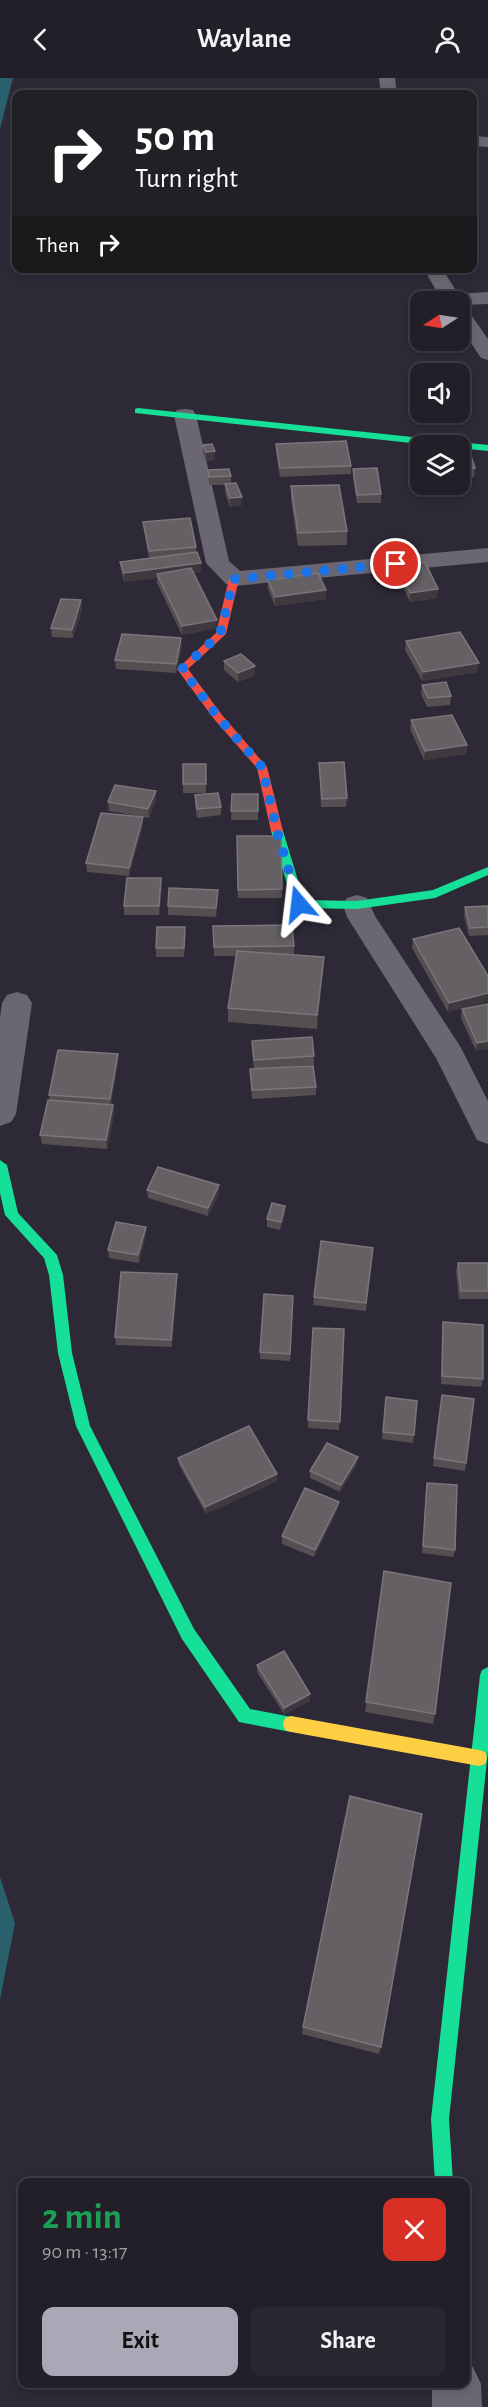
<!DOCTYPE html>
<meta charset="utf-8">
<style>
body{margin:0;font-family:"Alegreya Sans",sans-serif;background:#2a2730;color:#f1f3f6;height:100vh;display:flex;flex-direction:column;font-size:22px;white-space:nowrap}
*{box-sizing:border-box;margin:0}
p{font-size:20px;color:#a2a2a8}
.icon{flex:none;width:33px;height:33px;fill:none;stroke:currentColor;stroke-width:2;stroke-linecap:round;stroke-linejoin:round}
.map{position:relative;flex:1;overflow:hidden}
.sheet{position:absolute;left:18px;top:2100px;width:452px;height:210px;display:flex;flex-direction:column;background:#221f28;border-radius:12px;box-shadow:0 3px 9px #0003,0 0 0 2px #3f3d45}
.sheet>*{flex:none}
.guide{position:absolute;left:12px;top:12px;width:465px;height:183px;border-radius:12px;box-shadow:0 3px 9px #0003,0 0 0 2px #3f3d45;background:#202124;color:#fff;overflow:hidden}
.needle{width:39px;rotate:258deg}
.fabs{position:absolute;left:410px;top:213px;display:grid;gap:12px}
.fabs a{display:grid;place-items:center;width:60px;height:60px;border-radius:12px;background:#221f28;box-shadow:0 3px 9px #0003,0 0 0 2px #3f3d45;font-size:30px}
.pin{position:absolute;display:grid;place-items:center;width:51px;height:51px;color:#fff;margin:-26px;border:3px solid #fff;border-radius:50%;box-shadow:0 2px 6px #0007}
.me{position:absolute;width:66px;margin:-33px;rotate:343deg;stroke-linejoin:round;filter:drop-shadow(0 0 4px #0008)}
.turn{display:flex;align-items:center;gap:21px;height:126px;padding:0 24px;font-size:27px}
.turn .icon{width:78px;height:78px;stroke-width:2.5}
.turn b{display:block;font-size:42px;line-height:51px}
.then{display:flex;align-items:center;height:57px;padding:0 24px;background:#0003;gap:12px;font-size:22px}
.round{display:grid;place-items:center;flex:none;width:63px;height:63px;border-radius:12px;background:#2a2730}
.overview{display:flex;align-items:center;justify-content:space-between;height:102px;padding:0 24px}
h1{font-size:36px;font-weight:700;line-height:45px;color:#1e9e55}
.primary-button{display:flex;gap:12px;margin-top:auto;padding:12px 24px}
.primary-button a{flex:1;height:69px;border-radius:12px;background:#aca7b7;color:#111;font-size:24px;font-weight:700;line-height:69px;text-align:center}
.primary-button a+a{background:#2a2730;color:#f1f3f6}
header{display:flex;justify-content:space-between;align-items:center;height:78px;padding:0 24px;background:#221f28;font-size:27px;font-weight:700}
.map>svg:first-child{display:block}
</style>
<header><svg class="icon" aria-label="back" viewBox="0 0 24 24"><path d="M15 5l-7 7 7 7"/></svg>Waylane<svg class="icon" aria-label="person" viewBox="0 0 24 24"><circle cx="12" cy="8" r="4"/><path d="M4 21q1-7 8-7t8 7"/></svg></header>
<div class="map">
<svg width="488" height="2329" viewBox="0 0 488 2329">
<rect width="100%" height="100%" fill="#2d2936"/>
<g fill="#2a606b">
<path d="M0 0H13L0 51Z"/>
<path d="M0 1799 15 1845 0 1922Z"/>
</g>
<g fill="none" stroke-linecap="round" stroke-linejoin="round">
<g fill="#6a6772" fill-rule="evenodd">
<path d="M379 0H395L397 16H381Z"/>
<path d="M472 58 488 59V69L472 68Z"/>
<path d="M423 190H442L458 216 488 214V226L464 227 488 261V282L481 280 459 247V224H443Z"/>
<path d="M185 331 193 332 196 337 229 483 240 493 488 470V484L234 508 226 506 206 485 174 337 177 332Z"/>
<path d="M357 817 367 820 375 838 460 968 488 1023V1066L477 1062 436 980 347 839 343 827 347 820Z"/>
<path d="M17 914 27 917 32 925 16 1036 11 1044 0 1048V939L2 925 7 917Z"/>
<path d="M465 2285 473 2289 481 2306 482 2329H432V2306H465Z"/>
</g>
<g fill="#16e098" fill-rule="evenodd">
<path d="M138 330 488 367V373L459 370V368H439L135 335V331Z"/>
<path d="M277 749 283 753 304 822 357 823 433 812 488 789V797L435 820 357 831 299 830 293 826 271 753Z"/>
<path d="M0 1082 7 1087 18 1135 57 1177 63 1197 72 1275 90 1348 194 1551 250 1631 297 1640 299 1646 297 1652 291 1654 239 1644 182 1561 76 1348 58 1275 49 1197 44 1180 5 1137 0 1115Z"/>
<path d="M488 1589V1673L449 2041 453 2104H435L431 2041 480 1597 482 1592Z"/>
</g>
<path fill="#ffcf43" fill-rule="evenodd" d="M291 1638 479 1672 485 1674 487 1680 485 1686 479 1688 291 1654 285 1652 283 1646 285 1640Z"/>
<path fill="#f24e42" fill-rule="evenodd" d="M234 498 239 501 226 556 188 591 222 637 267 689 283 753 277 757 271 753 257 690 214 641 177 591 216 555 229 501Z"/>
</g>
<g fill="#554f52">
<path d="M276 366 351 388V396L280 399 276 374Z"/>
<path d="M203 367 215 382 206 383 203 375Z"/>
<path d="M459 376 475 390 474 399 459 400Z"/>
<path d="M353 391 381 416V425H357L353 400Z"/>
<path d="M208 392 231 398V405L242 419V427L230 429 225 415V407H209Z"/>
<path d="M291 408 347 453V467L298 468 291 422Z"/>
<path d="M143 444 196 469V474L201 485V494L193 495 217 550 182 557 157 505V500L124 504 121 493 120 484 149 480 144 453Z"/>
<path d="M397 487 437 520 410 524 397 496Z"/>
<path d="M268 502 326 521 275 528 268 511Z"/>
<path d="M81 522 82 531 73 560 52 559 51 550Z"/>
<path d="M181 560 182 569 176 595 116 591 115 582Z"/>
<path d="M406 563 477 594 422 603 405 572Z"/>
<path d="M224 583 255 597 238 604 224 592Z"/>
<path d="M422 607 451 618 450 627 427 629 421 616Z"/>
<path d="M411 642 467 667 466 676 424 682 410 651Z"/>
<path d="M319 685 347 720 346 729H321Z"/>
<rect x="183" y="686" width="23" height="29"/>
<path d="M156 713V722L149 740 109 733 108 724Z"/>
<path d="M232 716H258V742H231Z"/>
<path d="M195 717 221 729V737L197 740 195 726Z"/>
<path d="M143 739V748L129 798 87 794 86 785Z"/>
<path d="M237 758 282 811V820H238Z"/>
<path d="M161 800 162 809 159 837H124V828Z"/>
<path d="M218 821 216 839 168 837V828Z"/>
<path d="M488 828V857L469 858 464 838 465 829Z"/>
<path d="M213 848 294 868V877L324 879 317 951 228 944V930L236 878H214Z"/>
<path d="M459 850 448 934 412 870 413 861Z"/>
<path d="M185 858 184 879H156V870Z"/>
<path d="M488 926 476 973 461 940 462 931Z"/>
<path d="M252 963 314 978V987L254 991 252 972Z"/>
<path d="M118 984 111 1027H113L114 1036 107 1071 42 1066 40 1057 50 1023 49 1017Z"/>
<path d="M250 991 316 1009V1017L252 1021Z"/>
<path d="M147 1112 219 1115 208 1138 148 1120Z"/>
<path d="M285 1136 280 1152 267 1149V1141Z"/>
<path d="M146 1157 139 1185 109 1180 108 1172Z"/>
<path d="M373 1170 366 1233 313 1227 314 1219Z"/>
<path d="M458 1185H488V1221H459L456 1193Z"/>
<path d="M177 1196V1204L172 1269 116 1267 115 1259Z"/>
<path d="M293 1218 290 1283 260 1281V1274Z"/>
<path d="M443 1244 483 1301 481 1309 441 1306 442 1252Z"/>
<path d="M313 1250 344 1251 339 1352 308 1350Z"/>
<path d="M442 1317 466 1385 465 1393 433 1388Z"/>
<path d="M386 1319 414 1357 413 1365 382 1361Z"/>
<path d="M178 1380 277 1396V1403L206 1436 179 1387Z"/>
<path d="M357 1386 340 1414 310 1400V1393Z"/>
<path d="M427 1405 455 1472 453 1479 422 1475 426 1412Z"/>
<path d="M339 1424 338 1431 314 1479 282 1466V1458Z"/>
<path d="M384 1493 435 1636 433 1646 365 1634Z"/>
<path d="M257 1587 310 1616V1623L284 1636 257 1594Z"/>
<path d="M303 1949 381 1969 379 1976 302 1956Z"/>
</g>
<g fill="#3e393f">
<path d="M215 373V382L206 383V374Z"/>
<path d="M242 419V427L230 429V420Z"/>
<path d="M201 485V494L158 499 157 496V500L124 504V495Z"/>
<path d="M438 511 437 520 410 524V515Z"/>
<path d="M326 512V521L275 528V519Z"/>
<path d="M81 522 82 531 73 560 72 552Z"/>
<path d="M217 542V550L182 557V548Z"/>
<path d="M181 560 182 569 176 595V586Z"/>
<path d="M479 585 477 594 422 603 423 594Z"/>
<path d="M255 588V597L238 604V595Z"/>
<path d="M467 667 466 676 424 682 425 673Z"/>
<path d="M156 713V722L149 740 148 731Z"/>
<path d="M143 739V748L129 798V790Z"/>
<path d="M161 800 162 809 159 837V828Z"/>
<path d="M218 812V821L216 839V830Z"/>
<path d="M324 879 323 892 317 951V937Z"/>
<path d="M488 915V924L448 934 449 925Z"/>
<path d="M488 963V971L476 973 477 965Z"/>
<path d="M118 976V984L111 1030 110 1021Z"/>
<path d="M113 1027 114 1036 107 1071 106 1062Z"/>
<path d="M219 1107V1115L208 1138V1130Z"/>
<path d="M285 1128V1136L280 1152 281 1144Z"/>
<path d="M146 1149V1157L139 1185 138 1177Z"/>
<path d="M177 1196V1204L172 1269 171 1262Z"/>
<path d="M358 1379 357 1386 340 1414 341 1407Z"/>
<path d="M277 1396V1403L206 1436 205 1429Z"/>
<path d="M339 1424 338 1431 314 1479 315 1472Z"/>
<path d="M310 1616V1623L284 1636V1630Z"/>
</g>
<g fill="#656064" stroke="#7b757c" stroke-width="1.5">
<path d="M346 363 351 388 280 390 276 366Z"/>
<path d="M212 366 215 373 206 374 203 367Z"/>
<path d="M470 375 475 390 459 391V376Z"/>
<path d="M377 390 381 416 357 417 353 391Z"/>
<path d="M229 391 231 398 209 399 208 392Z"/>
<path d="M236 405 242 419 230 420 225 406Z"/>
<path d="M339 407 347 453 298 455 291 408Z"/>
<path d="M190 440 196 469 149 473 143 444Z"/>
<path d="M197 474 201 485 124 495 120 484Z"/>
<path d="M425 484 438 511 410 515 397 487Z"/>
<path d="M191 490 217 542 182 548 157 496Z"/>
<path d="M318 495 326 512 275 519 268 502Z"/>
<path d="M61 521 81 522 72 552 51 550Z"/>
<path d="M460 554 479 585 423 594 406 563Z"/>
<path d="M122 556 181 560 176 586 115 582Z"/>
<path d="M241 576 255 588 238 595 224 583Z"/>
<path d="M446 604 451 618 428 620 422 607Z"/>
<path d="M452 637 467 667 425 673 411 642Z"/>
<path d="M344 684 347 720 322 721 319 685Z"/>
<rect x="183" y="686" width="23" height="20"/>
<path d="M115 707 156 713 148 731 108 724Z"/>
<path d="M218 715 221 729 197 731 195 717Z"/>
<path d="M232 716H258V733H231Z"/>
<path d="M101 735 143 739 129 790 86 785Z"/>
<path d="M237 758H281L282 811 238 812Z"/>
<path d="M127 800H161L159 828H124Z"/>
<path d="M169 810 218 812 216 830 168 828Z"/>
<path d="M488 828V849L470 850 465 829Z"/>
<path d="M292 847 294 868 214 869 213 848Z"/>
<path d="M157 849H185L184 870H156Z"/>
<path d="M459 850 488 898V915L449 925 413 861Z"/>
<path d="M237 873 324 879 317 937 228 930Z"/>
<path d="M488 926V963L477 965 462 931Z"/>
<path d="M312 959 314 978 254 982 252 963Z"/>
<path d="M58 972 118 976 110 1021 49 1017Z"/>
<path d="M313 988 316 1009 252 1012 250 991Z"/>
<path d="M48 1022 113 1027 106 1062 40 1057Z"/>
<path d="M158 1089 219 1107 208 1130 147 1112Z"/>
<path d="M272 1125 285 1128 281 1144 267 1141Z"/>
<path d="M116 1144 146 1149 138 1177 108 1172Z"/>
<path d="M321 1163 373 1170 366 1225 314 1219Z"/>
<path d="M458 1185H488V1213H461Z"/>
<path d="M121 1194 177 1196 171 1262 115 1259Z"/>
<path d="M264 1216 293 1218 290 1276 260 1274Z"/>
<path d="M443 1244 483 1247V1301L442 1298Z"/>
<path d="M313 1250 344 1251 340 1344 308 1342Z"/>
<path d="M442 1317 474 1321 466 1385 434 1380Z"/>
<path d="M386 1319 417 1323 414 1357 383 1354Z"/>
<path d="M249 1348 277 1396 205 1429 178 1380Z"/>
<path d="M327 1365 358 1379 341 1407 310 1393Z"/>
<path d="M427 1405 457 1407 455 1472 423 1468Z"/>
<path d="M305 1410 339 1424 315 1472 282 1458Z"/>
<path d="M384 1493 451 1505 435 1636 366 1624Z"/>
<path d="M284 1573 310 1616 284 1630 257 1587Z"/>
<path d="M350 1718 422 1736 381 1969 303 1949Z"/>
</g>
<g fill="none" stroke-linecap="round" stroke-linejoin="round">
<path stroke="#1a73e8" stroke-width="10" stroke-dasharray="0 18" d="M299 826 278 757 262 689 218 639 182 591 220 556 234 501 396 486"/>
</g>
</svg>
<div class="fabs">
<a><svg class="needle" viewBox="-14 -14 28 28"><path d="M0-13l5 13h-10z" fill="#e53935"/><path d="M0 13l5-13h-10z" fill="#a2a2a8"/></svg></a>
<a><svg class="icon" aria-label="sound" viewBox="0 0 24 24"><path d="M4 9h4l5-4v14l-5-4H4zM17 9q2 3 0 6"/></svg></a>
<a><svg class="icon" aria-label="layers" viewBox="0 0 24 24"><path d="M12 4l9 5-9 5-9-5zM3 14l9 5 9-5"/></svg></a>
</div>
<div class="pin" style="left:396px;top:486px;background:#d93025"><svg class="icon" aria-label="arrive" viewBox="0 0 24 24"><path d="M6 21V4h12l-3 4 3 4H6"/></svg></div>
<svg class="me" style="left:299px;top:826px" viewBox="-20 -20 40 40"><path d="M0-17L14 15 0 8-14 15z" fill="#1a73e8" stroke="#fff" stroke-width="4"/></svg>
<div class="guide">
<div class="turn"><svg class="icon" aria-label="right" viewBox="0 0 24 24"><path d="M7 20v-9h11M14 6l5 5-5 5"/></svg><div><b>50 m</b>Turn right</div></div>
<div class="then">Then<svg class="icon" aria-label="right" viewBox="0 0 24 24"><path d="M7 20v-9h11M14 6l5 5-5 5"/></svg></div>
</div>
<section class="sheet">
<div class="overview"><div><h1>2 min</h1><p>90 m · 13:17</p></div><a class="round" style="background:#d93025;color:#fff"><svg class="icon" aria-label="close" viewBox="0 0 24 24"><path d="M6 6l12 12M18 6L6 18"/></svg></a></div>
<div class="primary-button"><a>Exit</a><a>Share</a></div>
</section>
</div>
